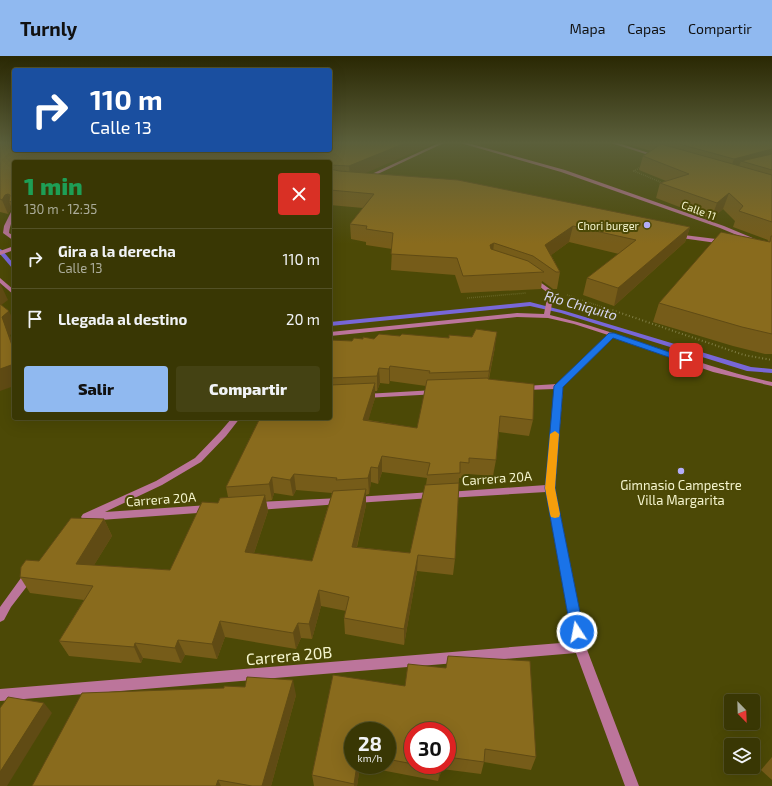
<!DOCTYPE html>
<html lang="es">
<meta charset="utf-8">
<style>
body{margin:0;font-family:"Exo 2",sans-serif;background:#444213;color:#f1f3f6;height:100vh;display:flex;flex-direction:column;font-size:15px;white-space:nowrap}
*{box-sizing:border-box;margin:0}
p{font-size:13px;color:#abac9a}
.icon{flex:none;width:22px;height:22px;fill:none;stroke:currentColor;stroke-width:2;stroke-linecap:round;stroke-linejoin:round}
.map{position:relative;flex:1;overflow:hidden}
.drawer{position:absolute;left:12px;top:104px;width:320px;height:260px;display:flex;flex-direction:column;background:#393704;border-radius:4px;box-shadow:0 4px 16px #0002,0 0 0 1px #535126}
.drawer>*{flex:none}
.hud{position:absolute;left:12px;top:12px;width:320px;height:84px;border-radius:4px;box-shadow:0 4px 16px #0002,0 0 0 1px #535126;background:#1a4fa0;color:#fff;overflow:hidden}
.needle{width:26px;rotate:157deg}
.fabs{position:absolute;left:724px;top:638px;display:grid;gap:8px}
.fabs a{display:grid;place-items:center;width:36px;height:36px;border-radius:4px;background:#393704;box-shadow:0 4px 16px #0002,0 0 0 1px #535126;font-size:20px}
.speed{position:absolute;left:344px;top:666px;display:flex;gap:8px;font-size:20px;font-weight:700;text-align:center}
.speed>*{display:grid;place-content:center;width:52px;height:52px;border-radius:50%;background:#393704;box-shadow:0 4px 16px #0002,0 0 0 1px #535126;line-height:1}
.speed small{font-size:10px;font-weight:400}
.speed .limit{border:6px solid #d22;background:#fff;color:#111}
.pin{position:absolute;display:grid;place-items:center;width:34px;height:34px;color:#fff;margin:-17px;border-radius:8px;box-shadow:0 2px 6px #0006}
.me{position:absolute;width:44px;margin:-22px;rotate:349deg;stroke-linejoin:round;filter:drop-shadow(0 0 3px #0008)}
.turn{display:flex;align-items:center;gap:14px;height:84px;padding:0 12px;font-size:18px}
.turn .icon{width:52px;height:52px;stroke-width:2.5}
.turn b{display:block;font-size:28px;line-height:34px}
.round{display:grid;place-items:center;flex:none;width:42px;height:42px;border-radius:4px;background:#444213}
.headline{display:flex;align-items:center;justify-content:space-between;height:68px;padding:0 12px}
h1{font-size:24px;font-weight:800;line-height:30px;color:#1e9e55}
.button{display:flex;gap:8px;margin-top:auto;padding:8px 12px}
.button a{flex:1;height:46px;border-radius:4px;background:#90b9f0;color:#111;font-size:16px;font-weight:800;line-height:46px;text-align:center}
.button a+a{background:#444213;color:#f1f3f6}
ul{padding:0;list-style:none}
li{display:flex;align-items:center;gap:12px;height:60px;padding:0 12px;border-top:1px solid #535126}
li div{flex:1}
li b{display:block;font-size:15px}
li em{font-style:normal}
header{display:flex;align-items:center;gap:24px;box-sizing:border-box;height:56px;padding:0 20px;background:#90b9f0;color:#111}
header strong{font-size:19px}
nav{display:flex;gap:22px;margin-inline-start:auto;font-size:14px}
.map>svg:first-child{display:block}
</style>
<header>
<strong>Turnly</strong>
<nav><a>Mapa</a><a>Capas</a><a>Compartir</a></nav>
</header>
<div class="map">
<svg width="772" height="730" viewBox="0 0 772 730">
<rect width="100%" height="100%" fill="#4c4906"/>
<g fill="none" stroke-linecap="round" stroke-linejoin="round">
<g fill="#7867d7" fill-rule="evenodd">
<path d="M0 193 2 194 14 208V213L12 212 0 198Z"/>
<path d="M530 246 565 255 751 311 772 313V317L747 315 561 257 530 250 330 270V266Z"/>
</g>
<g stroke="#7f7d43" stroke-width="1.5" stroke-dasharray="0.5 1.5" stroke-linecap="butt">
<path d="M641 111 634 115 665 128"/>
<path d="M567 239 611 254"/>
<path d="M467 242 526 237"/>
</g>
<path stroke="#7f7d43" stroke-width="2" stroke-dasharray="1 2.5" stroke-linecap="butt" d="M609 253 744 299 772 304"/>
<g fill="#bc759b" fill-rule="evenodd">
<path d="M441 86H446L367 123 363 122Z"/>
<path d="M457 86H464L565 114 724 170 772 190V194L720 172 561 116Z"/>
<path d="M608 86H615L658 100 655 101Z"/>
<path d="M12 154H14C14 162 10 168 9 177L14 180V185L3 177 4 170Z"/>
<path d="M676 178 724 184 727 186 724 188 674 181 673 180Z"/>
<path d="M14 190V194L0 199V195Z"/>
<path d="M533 221 554 236 550 259C626 277 696 310 772 326V330L713 316 613 281 563 331 555 432 586 591 639 730H625L576 597 0 645V633L573 586 546 436 448 442 445 441 443 439 445 437 448 436 546 429 555 333 525 334 521 332 525 330 557 328 608 279 574 268 548 262 517 261 330 280V276L517 257 544 258 548 237 531 224V222Z"/>
<path d="M0 222 14 234V239L0 227Z"/>
<path d="M435 334 439 336 438 338 365 342 361 340 365 338Z"/>
<path d="M232 362H240L226 380 201 406 162 429 105 456 209 449 212 450 214 453 212 456 86 465 83 464 81 461 83 458 156 425 195 402 220 376Z"/>
<path d="M432 436 435 437 437 439 435 441 432 442 356 447 353 446 351 444 353 442 356 441Z"/>
<path d="M340 442 343 443 345 445 343 447 340 448 258 454 255 452 253 450 255 448 258 446Z"/>
<path d="M30 514 34 515 35 518 34 521 11 551 4 564 0 566V551L26 515Z"/>
</g>
</g>
<g fill="#765c19" fill-rule="evenodd">
<path d="M0 86 14 94H330L367 117 690 171 685 186 614 250 583 239 587 222 619 198 569 186 551 199 560 216 557 233H553L542 225 541 233 461 237 455 219 391 214 392 193 366 189V186L351 183 350 168 363 152 330 149V106H14V159L12 153H11L8 158 0 156Z"/>
<path d="M467 86H485L480 89Z"/>
<path d="M621 86H772V298H765L733 290 653 266 659 247 767 186 768 184 733 171 735 165 723 153 711 163 656 142 660 127 666 125 639 114 643 100 651 95Z"/>
<path d="M363 283H374L495 291 489 323 533 364 529 380 499 376 496 404 493 420 468 418 467 423 459 422 455 503 453 519 417 515 404 589 345 578 344 562 346 555 321 550 312 583 301 582 296 593 225 581 217 603 185 599 181 607 143 602 141 607 69 600 59 585 84 544 30 537 20 521 39 505 104 463 112 480 94 509 170 514 218 447 228 441 226 431 330 362V284L352 285ZM390 325 426 330 417 372 368 364 375 342V335H377L380 327 389 328ZM382 416 427 422 426 429 410 497 357 491 366 449V439L369 438 371 426 378 428ZM296 434 332 437 312 505 254 497 268 455 266 445 272 444 274 437 293 440Z"/>
<path d="M333 619 536 701 531 714 484 706 481 718 442 713 438 725 360 710 357 730H314L312 719ZM353 675H387V709H353ZM413 675H447V709H413Z"/>
<path d="M296 639 271 730H32Z"/>
<path d="M772 701V724L761 714Z"/>
</g>
<g fill="#604b14">
<path d="M408 86H437L350 124 349 110Z"/>
<path d="M480 86H485L480 89Z"/>
<path d="M772 93V106L741 105 737 116 729 118 734 103Z"/>
<path d="M729 137 723 153 711 163 717 147Z"/>
<path d="M8 138 11 146 9 145 12 153H11L8 158 2 144 5 139Z"/>
<path d="M573 170 569 186 542 206 545 189Z"/>
<path d="M690 171 685 186 614 250 618 232Z"/>
<path d="M494 187 492 204 490 189Z"/>
<path d="M0 227 8 244 0 250Z"/>
<path d="M9 255 14 266V276L10 279 14 290V295L2 261Z"/>
<path d="M497 276 495 291 487 330 489 315Z"/>
<path d="M14 308V330L0 335V313Z"/>
<path d="M390 310V325L389 328V313Z"/>
<path d="M379 312 380 327 377 335V320Z"/>
<path d="M375 327V342L364 379 363 364Z"/>
<path d="M382 400V416L378 428V412Z"/>
<path d="M371 411V426L369 438 368 422Z"/>
<path d="M294 418 296 434 293 440 290 424Z"/>
<path d="M272 421 274 437 272 444 269 428Z"/>
<path d="M366 433V449L353 507 352 491Z"/>
<path d="M265 439 268 455 249 512 245 496Z"/>
<path d="M104 463 112 480 85 524 76 508Z"/>
<path d="M418 499 417 515 404 589V573Z"/>
<path d="M319 534 321 550 312 583 309 568Z"/>
<path d="M220 565 225 581 217 603 212 588Z"/>
<path d="M298 567 301 582 296 593 293 577Z"/>
<path d="M178 584 185 599 181 607 175 592Z"/>
<path d="M135 587 143 602 141 607 134 591Z"/>
<path d="M293 624 296 639 271 730H262Z"/>
<path d="M44 647 52 657 7 730H0V716Z"/>
<path d="M357 709H360V710L357 730H354V728Z"/>
<path d="M441 709H442V713L438 725Z"/>
<path d="M218 724 221 730H216Z"/>
</g>
<g fill="#896b1d" stroke="#604b14">
<path d="M0 86H14V94H330V86H408L349 110 330 109V106H14V147L9 145 10 139 8 138 5 139 2 144 0 143Z"/>
<path d="M672 86H772V93L734 103Z"/>
<path d="M661 88 772 119V166L739 155 743 150 729 137 717 147 660 127 689 118 643 100Z"/>
<path d="M772 98V114L741 105Z"/>
<path d="M330 113 339 115 458 124 690 171 618 232 587 222 636 184 573 170 545 189 560 216H556L533 200 494 187 490 189 491 193 528 205 544 216 463 220 457 202 391 198 393 177 366 173 367 170 350 168 374 138 330 134Z"/>
<path d="M721 176 770 186 771 180H772V278L742 271 659 247Z"/>
<path d="M0 248 9 255 2 261 14 295V308L0 313Z"/>
<path d="M476 273 497 276 489 315 429 317 430 315 390 310 389 313 379 312 377 320 330 322V284L352 285 354 282 363 283V281L374 283 379 278 400 280 402 278 449 282V279L472 281Z"/>
<path d="M488 322V323L534 328 533 364 500 360 496 404 469 402V407L460 406V417L427 419 430 407 382 400 378 412 371 411 368 422 336 424 337 422 294 418 290 424 272 421 269 428 226 431 260 362H330V329L375 327 363 364 417 372 427 324Z"/>
<path d="M459 427 455 503 418 499 404 573 344 562 349 541 319 534 309 568 298 567 293 577 220 565 212 588 178 584 175 592 135 587 134 591 59 585 93 530 20 521 21 511 26 504 39 505 71 462 104 463 76 508 170 514 202 446 218 447 220 442 265 439 245 496 312 505 333 435 366 433 352 491 410 497 425 429Z"/>
<path d="M448 600 530 605 536 701 485 693 484 706 447 701V675H413V708L387 703V675H353V709H357L354 728 312 719 333 619 405 630 408 608 446 612Z"/>
<path d="M247 621 293 624 262 730H252L218 724 216 730H32L82 637 224 632V630L245 631Z"/>
<path d="M8 641 44 647 0 716V652Z"/>
<path d="M420 709H441L440 713Z"/>
</g>
<linearGradient id="sky" x2="0" y2="1"><stop stop-color="#2a2803"/><stop offset="0.46" stop-color="#5b5f3b"/><stop offset="1" stop-color="#5b5f3b" stop-opacity="0"/></linearGradient>
<rect width="772" height="188" fill="url(#sky)"/>
<path fill="#1a73e8" stroke="#114b97" d="M609 277H614L689 303 690 304 689 306H683L613 282 563 331 555 432 584 576 582 580 577 582 573 580 571 576 545 432 554 330Z"/>
<path fill="#f59e0b" d="M555 375 559 378 555 432 560 458 559 461 555 462 551 461 550 458 545 432 550 378Z"/>
<g fill="#b3adf9" stroke="#4c4906" stroke-width="1.5">
<circle cx="647" cy="169" r="4"/>
<circle cx="681" cy="415" r="4"/>
</g>
<g text-anchor="middle" dominant-baseline="central" stroke-width="4" stroke-linejoin="round" paint-order="stroke">
<g font-size="11" fill="#f5f5ce" stroke="#4c4906">
<text transform="translate(699 154) rotate(20)">Calle 11</text>
</g>
<g font-size="11" fill="#f5f5ce" stroke="#4c4906" text-anchor="end">
<text x="639" y="169">Chori burger</text>
</g>
<g font-size="13" fill="#f5f5ce" stroke="#4c4906">
<text transform="translate(497 422) rotate(-4)">Carrera 20A</text>
<text transform="translate(161 443) rotate(-4)">Carrera 20A</text>
</g>
<g font-size="13" fill="#f5f5ce" stroke="#4c4906">
<text x="681" y="429">Gimnasio Campestre<tspan x="681" dy="15">Villa Margarita</tspan></text>
</g>
<g font-size="14" font-style="italic" fill="#d7d6f2" stroke="#4c4906">
<text transform="translate(581 249) rotate(16)">Río Chiquito</text>
</g>
<g font-size="16" fill="#f5f5ce" stroke="#4c4906">
<text transform="translate(289 599) rotate(-5)">Carrera 20B</text>
</g>
</g>
</svg>
<div class="fabs">
<a><svg class="needle" viewBox="-14 -14 28 28"><path d="M0-13l5 13h-10z" fill="#e53935"/><path d="M0 13l5-13h-10z" fill="#abac9a"/></svg></a>
<a><svg class="icon" aria-label="layers" viewBox="0 0 24 24"><path d="M12 4l9 5-9 5-9-5zM3 14l9 5 9-5"/></svg></a>
</div>
<div class="speed"><div>28<small>km/h</small></div><div class="limit">30</div></div>
<div class="pin" style="left:686px;top:304px;background:#d93025"><svg class="icon" aria-label="arrive" viewBox="0 0 24 24"><path d="M6 21V4h12l-3 4 3 4H6"/></svg></div>
<svg class="me" style="left:577px;top:576px" viewBox="-20 -20 40 40"><circle r="17" fill="#1a73e8" stroke="#fff" stroke-width="3"/><path d="M0-11L8 9 0 5-8 9z" fill="#fff"/></svg>
<div class="hud">
<div class="turn"><svg class="icon" aria-label="right" viewBox="0 0 24 24"><path d="M7 20v-9h11M14 6l5 5-5 5"/></svg><div><b>110 m</b>Calle 13</div></div>
</div>
<section class="drawer">
<div class="headline"><div><h1>1 min</h1><p>130 m · 12:35</p></div><a class="round" style="background:#d93025;color:#fff"><svg class="icon" aria-label="close" viewBox="0 0 24 24"><path d="M6 6l12 12M18 6L6 18"/></svg></a></div>
<ul>
<li><svg class="icon" aria-label="right" viewBox="0 0 24 24"><path d="M7 20v-9h11M14 6l5 5-5 5"/></svg><div><b>Gira a la derecha</b><p>Calle 13</p></div><em>110 m</em></li>
<li><svg class="icon" aria-label="arrive" viewBox="0 0 24 24"><path d="M6 21V4h12l-3 4 3 4H6"/></svg><div><b>Llegada al destino</b></div><em>20 m</em></li>
</ul>
<div class="button"><a>Salir</a><a>Compartir</a></div>
</section>
</div>
